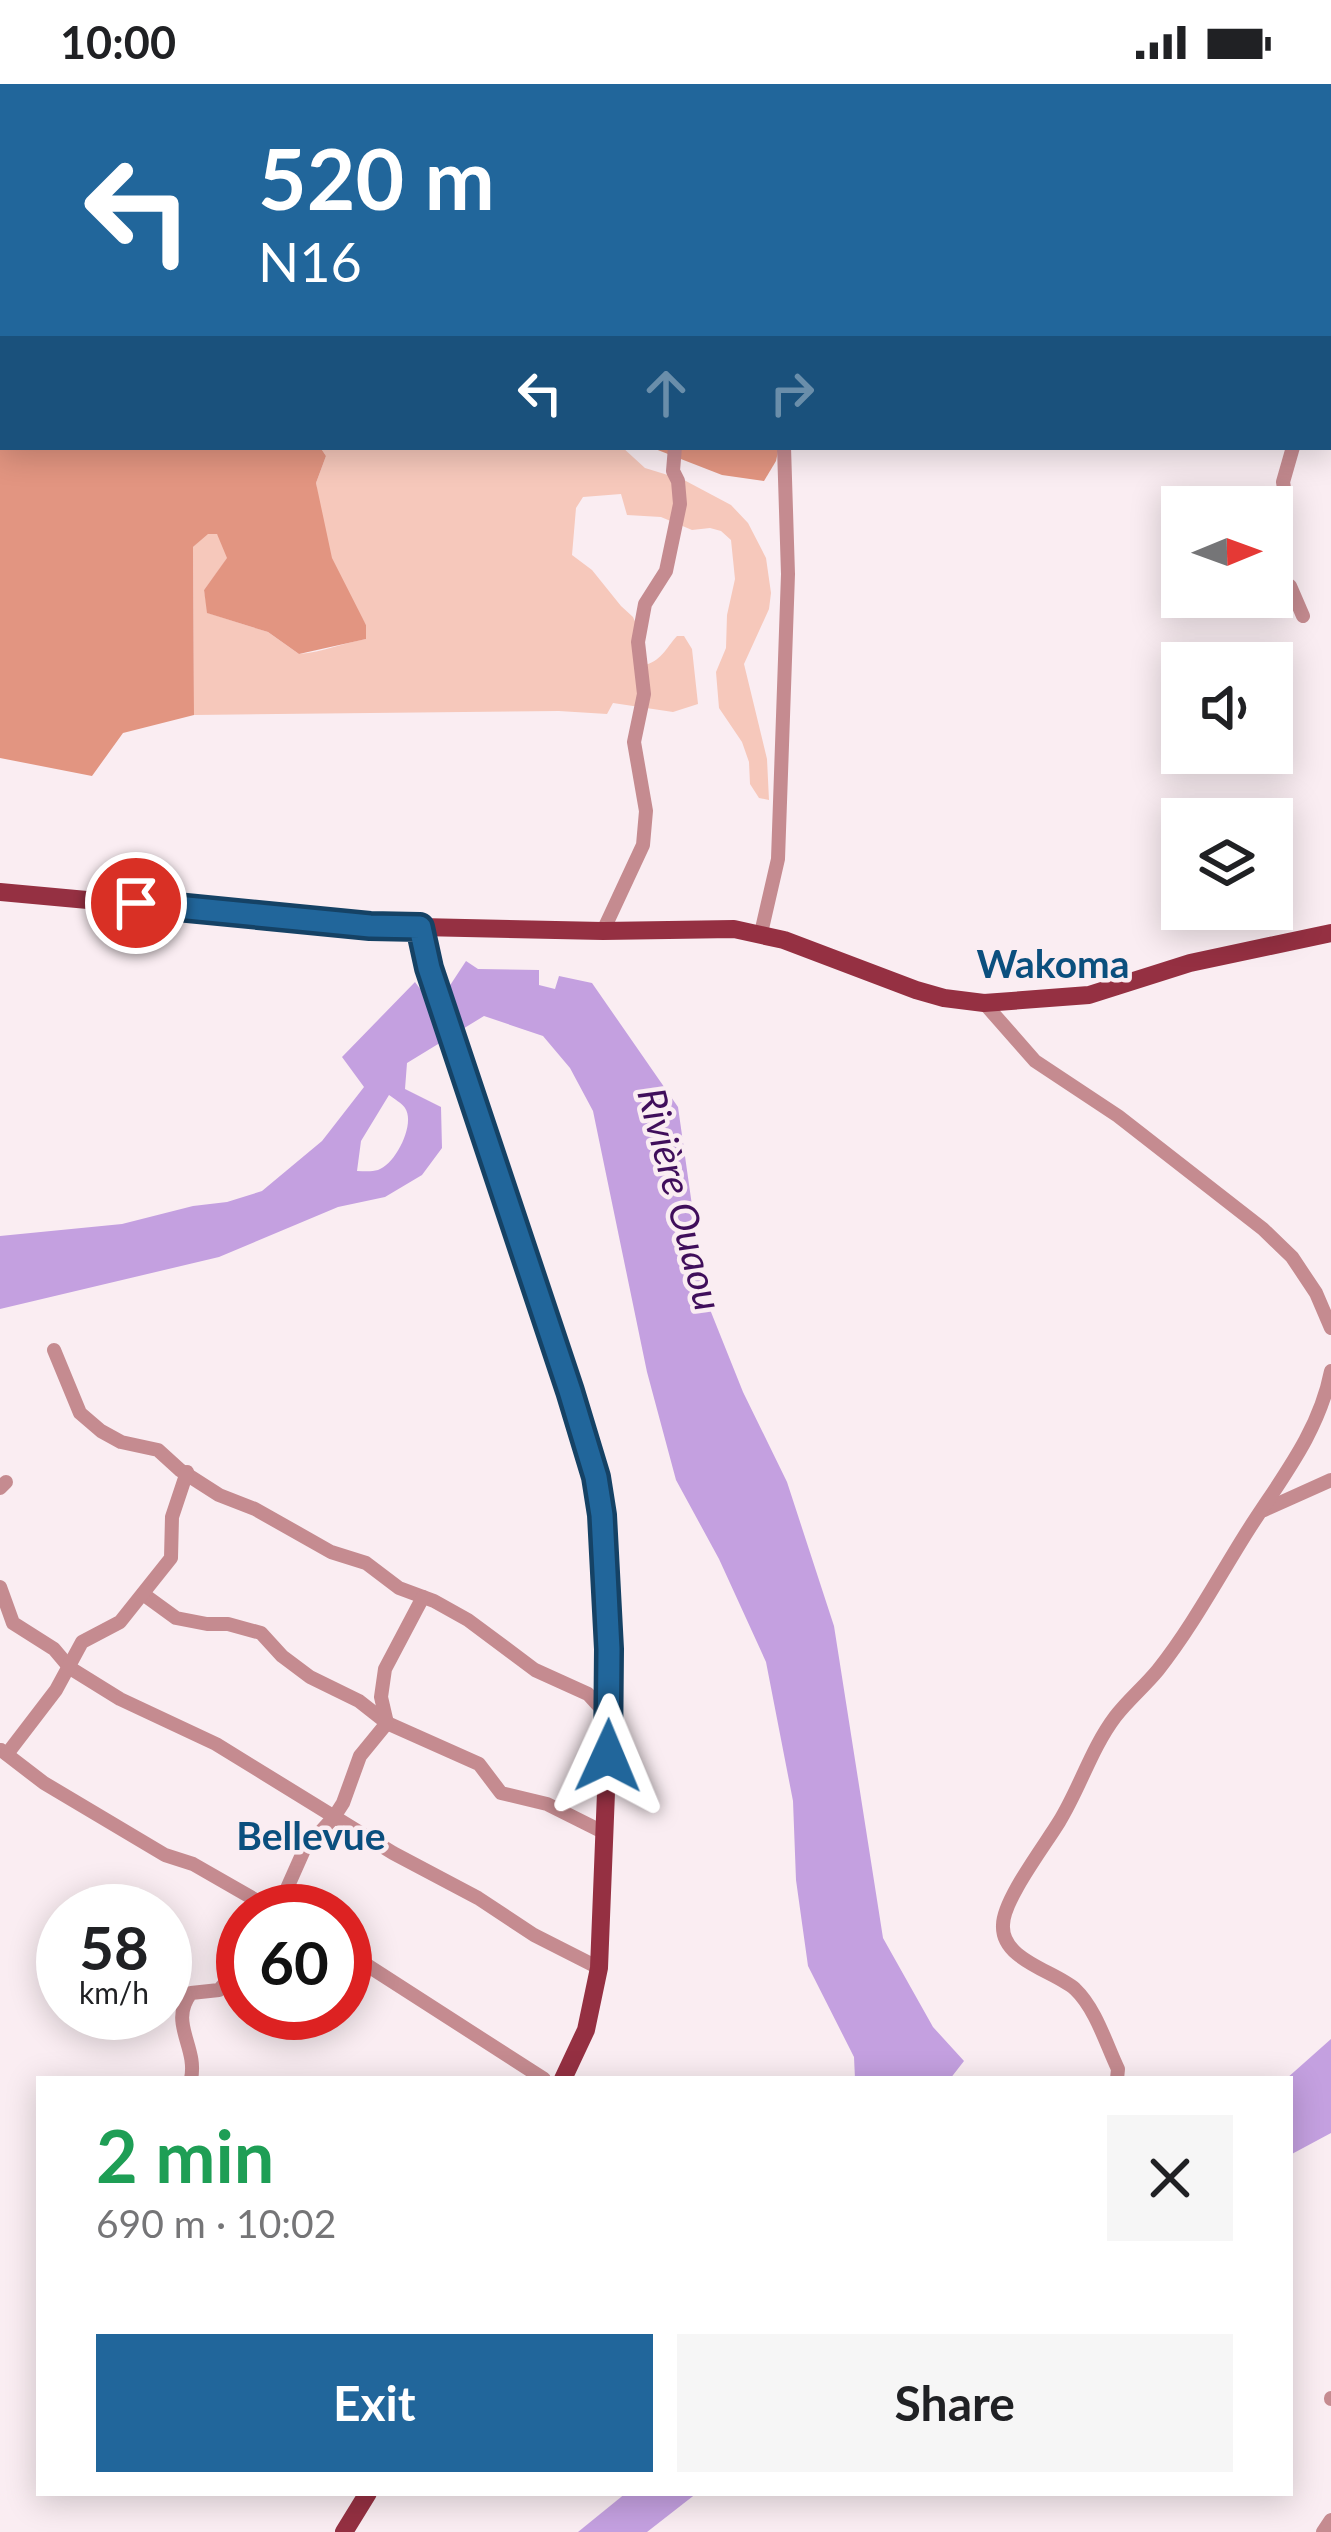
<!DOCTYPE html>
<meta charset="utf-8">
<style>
body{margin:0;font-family:Lato,sans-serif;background:#f6f6f6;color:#202124;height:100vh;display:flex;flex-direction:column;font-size:45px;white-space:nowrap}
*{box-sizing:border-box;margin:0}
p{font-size:39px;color:#757577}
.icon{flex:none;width:66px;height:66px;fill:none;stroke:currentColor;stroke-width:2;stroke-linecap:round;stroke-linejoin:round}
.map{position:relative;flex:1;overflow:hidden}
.panel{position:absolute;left:36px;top:1992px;width:1257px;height:420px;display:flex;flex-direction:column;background:#fff;border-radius:0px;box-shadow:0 6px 30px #0003}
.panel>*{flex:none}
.guide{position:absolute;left:0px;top:0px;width:1332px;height:366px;box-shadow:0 6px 30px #0003;background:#21669b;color:#fff;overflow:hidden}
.needle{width:78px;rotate:89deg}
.fabs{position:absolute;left:1161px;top:402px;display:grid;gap:24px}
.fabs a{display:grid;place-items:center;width:132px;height:132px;border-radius:0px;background:#fff;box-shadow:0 6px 30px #0003;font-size:60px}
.speed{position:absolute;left:36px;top:1800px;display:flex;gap:24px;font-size:60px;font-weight:700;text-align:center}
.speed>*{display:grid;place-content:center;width:156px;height:156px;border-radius:50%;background:#fff;box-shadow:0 6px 30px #0003;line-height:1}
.speed small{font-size:30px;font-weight:400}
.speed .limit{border:18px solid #d22;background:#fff;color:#111}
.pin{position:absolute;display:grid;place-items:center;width:102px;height:102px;color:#fff;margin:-51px;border:6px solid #fff;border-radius:50%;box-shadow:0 3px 12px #0007}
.me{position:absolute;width:132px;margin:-66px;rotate:1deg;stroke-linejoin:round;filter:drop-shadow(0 0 9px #0008)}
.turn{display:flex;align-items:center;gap:42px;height:252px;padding:0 60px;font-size:54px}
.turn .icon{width:156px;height:156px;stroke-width:2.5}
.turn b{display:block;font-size:84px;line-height:102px}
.lanes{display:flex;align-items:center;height:114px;padding:0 60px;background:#0003;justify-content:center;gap:60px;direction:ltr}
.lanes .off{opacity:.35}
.round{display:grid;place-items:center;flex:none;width:126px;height:126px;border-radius:0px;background:#f6f6f6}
.headline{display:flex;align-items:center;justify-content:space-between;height:204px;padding:0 60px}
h1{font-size:72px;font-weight:700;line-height:90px;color:#1e9e55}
.action{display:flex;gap:24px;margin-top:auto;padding:24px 60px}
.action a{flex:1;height:138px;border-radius:0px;background:#21669b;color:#fff;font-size:48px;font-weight:700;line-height:138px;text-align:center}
.action a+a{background:#f6f6f6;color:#202124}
.status{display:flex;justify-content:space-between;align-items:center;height:84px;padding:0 60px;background:#fff;direction:ltr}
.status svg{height:33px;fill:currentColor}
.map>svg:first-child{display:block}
</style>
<div class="status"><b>10:00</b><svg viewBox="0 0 49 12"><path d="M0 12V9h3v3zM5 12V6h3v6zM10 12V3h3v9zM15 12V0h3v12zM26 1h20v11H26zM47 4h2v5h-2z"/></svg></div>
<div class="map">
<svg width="1331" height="2448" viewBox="0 0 1331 2448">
<rect width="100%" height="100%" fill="#faedf2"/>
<path fill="#f6c8bb" d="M320 363H622L645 384 684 396 731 421 748 439 766 474 771 509 769 525 744 580 767 675 769 716 759 714 750 700 749 678 742 658 719 624 716 588 726 564 727 531 735 495 731 456 721 447 710 444 692 446 661 433 627 431 621 410 583 413 576 424 572 471 592 486 621 522 633 533 640 549 643 581C660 579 666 564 677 552H684L692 565 698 620 673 628 613 619 607 630 559 627 194 631 193 463 208 449 217 450 228 457 227 475 204 506 208 529 268 548 299 570C323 568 343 559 366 555V541L327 478 316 399 326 372Z"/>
<g fill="#e29581">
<path d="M0 0H270L273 3H3V363H320L326 372 316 399 332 474 366 541V555L299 570 268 548 207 529 204 506 227 474 217 450H208L193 463 194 631 123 649 92 692 0 674Z"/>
<path d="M650 363H779L776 377 764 397 722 391Z"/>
</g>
<g fill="#c4a0e0" fill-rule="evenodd">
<path d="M466 877 478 885 539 886V901L555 905 559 892 592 899 678 1023 705 1213 743 1308 787 1398 834 1542 883 1854 933 1943 964 1977 950 1995H855L854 1973 808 1882 796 1796 793 1717 766 1578 719 1475 676 1396 647 1288 593 1027 570 984 543 952 484 932 407 979 405 1005 441 1023 442 1064 422 1091 385 1113 338 1123 219 1173 0 1225V1152L122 1140 193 1122 227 1118 262 1107 322 1057 364 1003 342 973 415 898 424 910 445 909ZM389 1011C392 1013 404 1021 405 1024 416 1040 395 1081 378 1086 371 1088 364 1087 357 1087L361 1057Z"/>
<path d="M1331 1955V2049L1290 2071V1995H1286Z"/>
<path d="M626 2409H697L647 2448H578Z"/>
</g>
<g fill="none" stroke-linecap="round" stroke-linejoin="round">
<g stroke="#c58b90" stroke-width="14">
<path d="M693 0 694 3"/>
<path d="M1299 0V3"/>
<path d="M1293 363 1283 398 1285 410 1274 490 1290 502 1303 532"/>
<path d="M603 847 643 761 646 727 634 658 644 610 638 558 645 520 666 487 680 420 678 397 673 387 675 363"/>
<path d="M761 849 778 775 788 490 784 363"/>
<path d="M984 919 1035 977 1118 1032 1263 1145 1292 1173 1316 1209 1331 1244"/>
<path d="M54 1266 80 1329 101 1347 121 1358 158 1366 180 1386 219 1411 255 1425 331 1468 366 1479 399 1504 434 1517 468 1536 535 1586 588 1610 609 1633"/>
<path d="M0 1404 6 1398"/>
<path d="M1264 1426 1331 1396"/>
<path d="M0 1503 13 1539 54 1565 70 1584 120 1615 216 1660 393 1769 478 1814 534 1851 599 1884"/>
<path d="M143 1510 176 1534 207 1540H228L261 1549 282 1572 310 1593 359 1617 387 1639 479 1680 501 1709 547 1720 605 1749"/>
<path d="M1 1666 44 1699 165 1771 193 1780 275 1827"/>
<path d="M7 1670 56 1606 82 1558 120 1538 171 1474 172 1433 187 1388"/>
<path d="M271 1827 284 1811 304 1766 334 1733 343 1719 360 1672 387 1639 381 1613 385 1585 423 1513"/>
<path d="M345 1867 544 1995"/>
<path d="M191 1995C198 1962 168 1939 191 1909L219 1906 235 1888 243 1869"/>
<path d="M1117 1995 1118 1985C1106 1960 1096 1925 1075 1905 1055 1887 1001 1876 1003 1841 1003 1816 1045 1761 1059 1738 1080 1704 1091 1665 1115 1633 1128 1616 1144 1603 1158 1586 1192 1543 1218 1494 1247 1448 1280 1396 1319 1349 1331 1287"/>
<path d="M1331 2314V2315"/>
<path d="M1323 2448 1331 2436"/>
</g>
<g stroke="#953042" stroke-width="18">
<path d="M0 808 370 842 420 843 429 884 570 1307 595 1392 602 1431 609 1565V1633L599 1884 586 1946 563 1995"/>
<path d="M420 843 603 847 734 845 784 856 916 906 944 914 984 919 1089 911 1190 879 1331 849"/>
<path d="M344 2448 368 2409"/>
</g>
</g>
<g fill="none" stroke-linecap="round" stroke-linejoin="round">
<defs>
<path id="route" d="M136 819 370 842 420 843 429 884 570 1307 596 1393 602 1431 609 1565 608 1672"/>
</defs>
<use href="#route" stroke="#154265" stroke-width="30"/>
<use href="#route" stroke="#21669b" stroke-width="21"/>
</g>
<g text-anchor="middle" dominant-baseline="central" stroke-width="9" stroke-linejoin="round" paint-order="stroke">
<g font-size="39" font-weight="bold" fill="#0b4f7e" stroke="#faedf2">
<text x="1053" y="879">Wakoma</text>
<text x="311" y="1751">Bellevue</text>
</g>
<g font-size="39" font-style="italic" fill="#400e5b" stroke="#faedf2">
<text transform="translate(681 1115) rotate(75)">Rivière Ouaou</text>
</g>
</g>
</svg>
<div class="fabs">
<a><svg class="needle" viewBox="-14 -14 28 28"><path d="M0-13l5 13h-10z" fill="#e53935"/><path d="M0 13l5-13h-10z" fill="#757577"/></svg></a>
<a><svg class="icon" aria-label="sound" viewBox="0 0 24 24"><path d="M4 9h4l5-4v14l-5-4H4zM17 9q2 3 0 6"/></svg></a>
<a><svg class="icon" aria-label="layers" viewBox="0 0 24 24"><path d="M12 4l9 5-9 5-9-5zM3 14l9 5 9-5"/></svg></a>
</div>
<div class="speed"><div>58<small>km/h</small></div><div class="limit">60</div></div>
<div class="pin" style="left:136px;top:819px;background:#d93025"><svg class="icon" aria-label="arrive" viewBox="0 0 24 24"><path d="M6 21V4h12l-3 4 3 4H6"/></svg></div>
<svg class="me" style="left:608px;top:1672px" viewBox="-20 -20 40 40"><path d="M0-17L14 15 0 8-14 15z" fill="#21669b" stroke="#fff" stroke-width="4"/></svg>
<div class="guide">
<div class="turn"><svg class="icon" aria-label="left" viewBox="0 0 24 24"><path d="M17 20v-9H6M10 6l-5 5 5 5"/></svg><div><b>520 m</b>N16</div></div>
<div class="lanes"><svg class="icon" aria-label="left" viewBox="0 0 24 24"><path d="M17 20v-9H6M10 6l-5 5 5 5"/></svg><svg class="icon off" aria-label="ahead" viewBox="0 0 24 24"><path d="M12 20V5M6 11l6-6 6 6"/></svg><svg class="icon off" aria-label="right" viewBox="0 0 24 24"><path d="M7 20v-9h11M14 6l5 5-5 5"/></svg></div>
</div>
<section class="panel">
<div class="headline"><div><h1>2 min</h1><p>690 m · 10:02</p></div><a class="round"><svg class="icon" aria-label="close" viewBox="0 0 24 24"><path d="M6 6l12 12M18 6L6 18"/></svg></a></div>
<div class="action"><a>Exit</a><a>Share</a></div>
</section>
</div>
